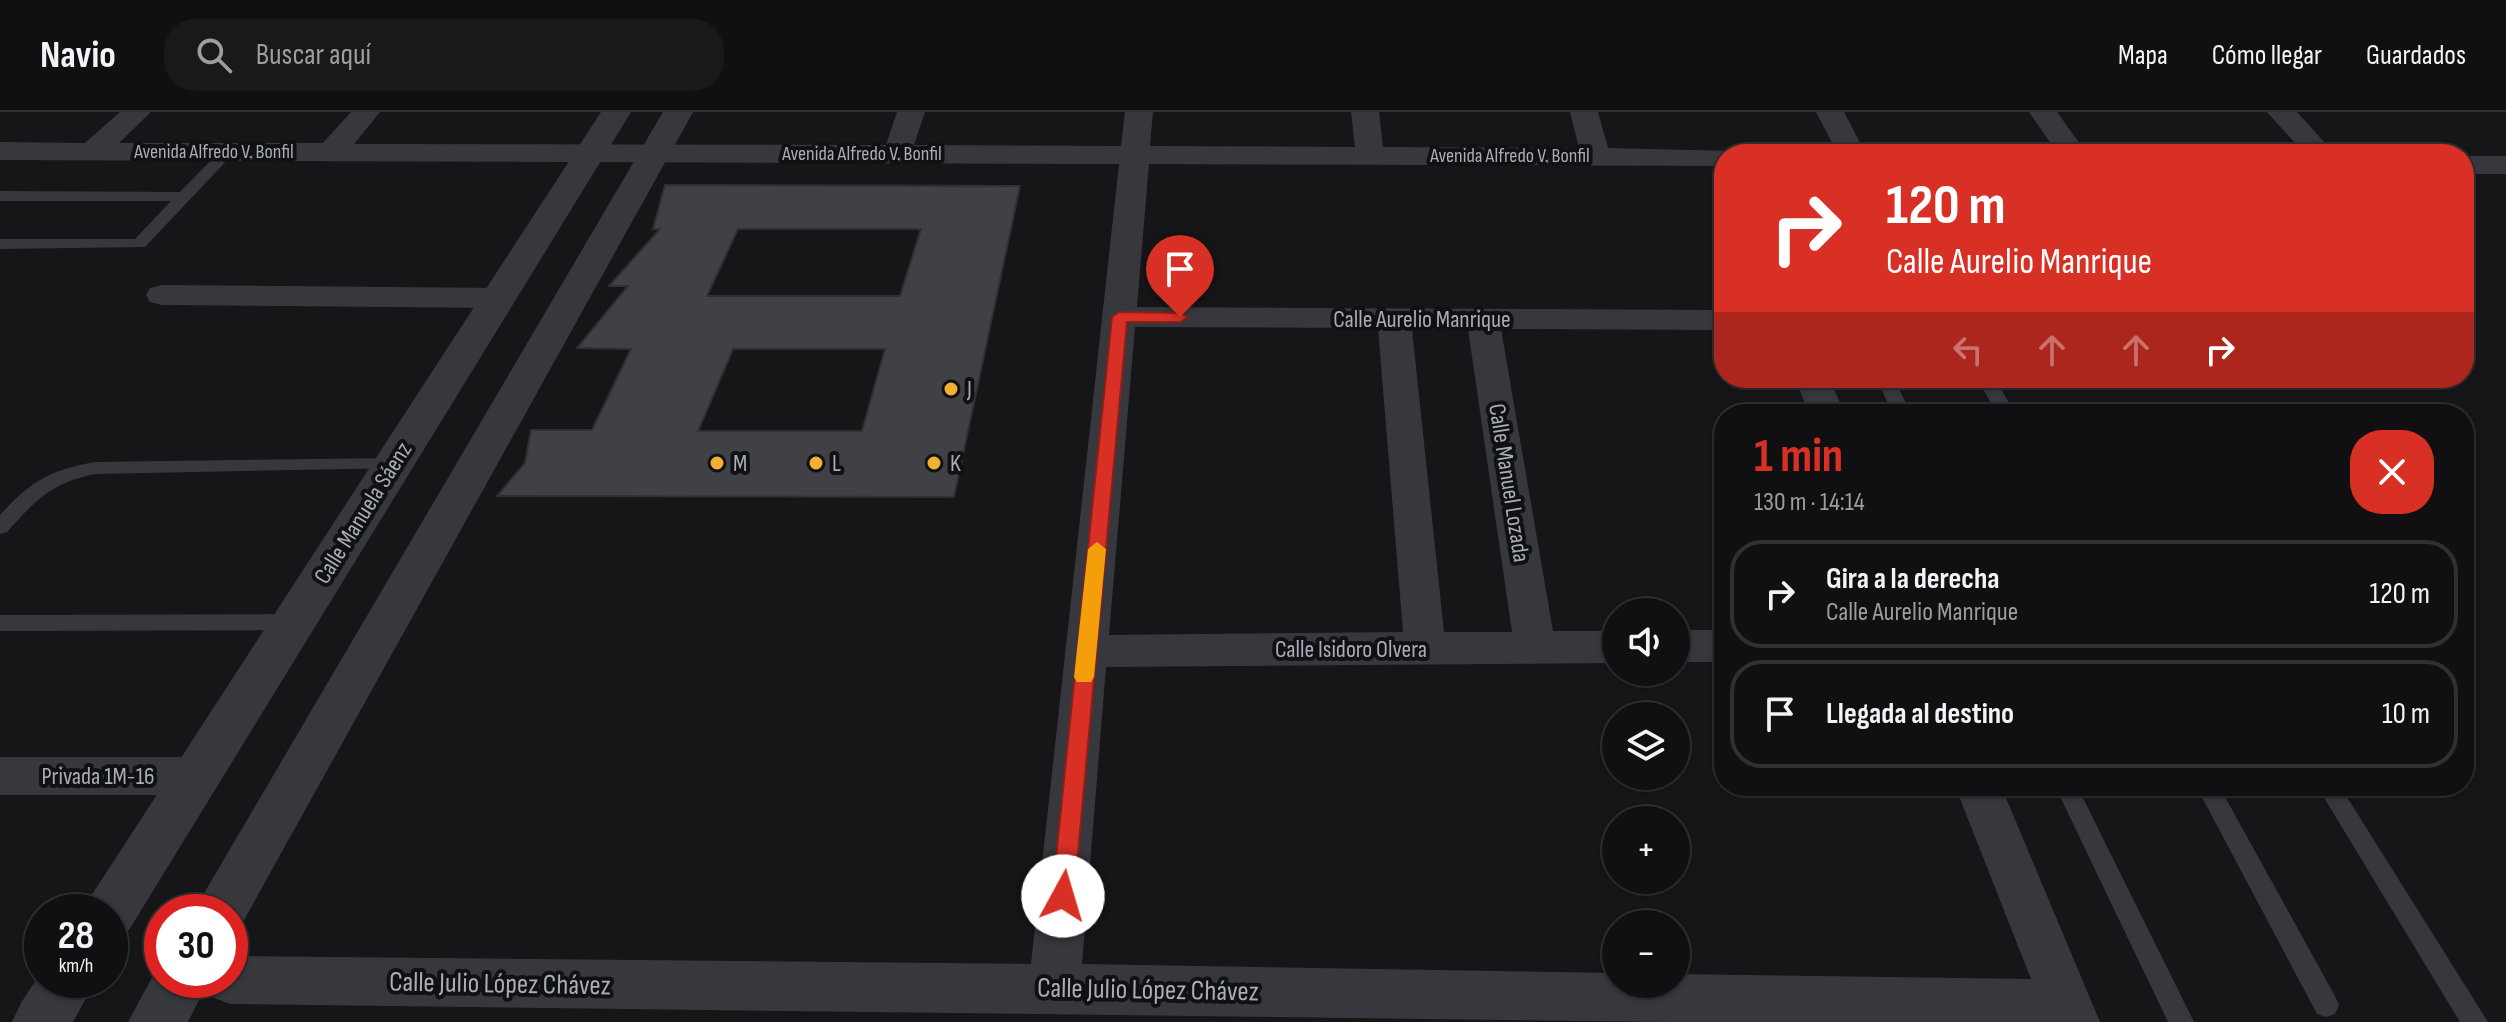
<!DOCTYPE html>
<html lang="es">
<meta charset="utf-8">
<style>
body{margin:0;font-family:"Sofia Sans Condensed",sans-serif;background:#19191b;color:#f1f3f6;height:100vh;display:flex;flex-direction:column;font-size:30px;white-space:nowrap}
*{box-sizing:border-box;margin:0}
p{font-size:26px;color:#9c9d9f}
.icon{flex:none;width:44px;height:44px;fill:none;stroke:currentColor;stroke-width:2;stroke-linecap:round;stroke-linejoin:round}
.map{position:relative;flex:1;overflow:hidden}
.details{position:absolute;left:1714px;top:292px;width:760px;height:392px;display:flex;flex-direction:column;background:#101012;border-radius:32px;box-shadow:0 2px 6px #0004,0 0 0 2px #303032}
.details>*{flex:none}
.guide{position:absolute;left:1714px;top:32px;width:760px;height:244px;border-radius:32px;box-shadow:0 2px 6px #0004,0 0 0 2px #303032;background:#d93025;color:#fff;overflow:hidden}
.buttons{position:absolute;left:1602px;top:486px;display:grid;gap:16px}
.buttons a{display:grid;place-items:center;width:88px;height:88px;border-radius:50%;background:#101012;box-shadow:0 2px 6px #0004,0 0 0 2px #303032;font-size:40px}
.speed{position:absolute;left:24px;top:782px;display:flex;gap:16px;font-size:40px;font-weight:700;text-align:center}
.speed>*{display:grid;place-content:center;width:104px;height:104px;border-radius:50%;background:#101012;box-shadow:0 2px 6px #0004,0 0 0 2px #303032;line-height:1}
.speed small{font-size:20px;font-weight:400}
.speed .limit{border:12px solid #d22;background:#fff;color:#111}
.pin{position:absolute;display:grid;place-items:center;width:68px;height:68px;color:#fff;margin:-82px -34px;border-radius:50% 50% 50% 0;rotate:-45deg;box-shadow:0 0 8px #0007}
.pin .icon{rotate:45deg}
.me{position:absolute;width:88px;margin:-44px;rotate:6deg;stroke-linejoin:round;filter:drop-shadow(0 0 6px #0008)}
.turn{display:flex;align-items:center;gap:28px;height:168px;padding:0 40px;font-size:36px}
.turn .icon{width:104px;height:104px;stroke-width:2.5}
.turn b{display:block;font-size:56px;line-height:68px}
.lanes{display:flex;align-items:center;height:76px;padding:0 40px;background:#0003;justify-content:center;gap:40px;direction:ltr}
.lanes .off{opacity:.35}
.round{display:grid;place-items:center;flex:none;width:84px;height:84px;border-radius:32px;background:#19191b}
.summary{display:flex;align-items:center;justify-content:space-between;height:136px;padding:0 40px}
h1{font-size:48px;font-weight:700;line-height:60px;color:#d93025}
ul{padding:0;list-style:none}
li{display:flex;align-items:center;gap:24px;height:108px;margin:0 16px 12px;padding:0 24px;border:4px solid #303032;border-radius:32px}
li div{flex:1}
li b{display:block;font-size:30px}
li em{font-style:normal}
header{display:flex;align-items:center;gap:48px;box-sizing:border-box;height:112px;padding:0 40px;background:#101012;border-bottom:2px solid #303032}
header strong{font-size:38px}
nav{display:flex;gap:44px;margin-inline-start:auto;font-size:28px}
.search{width:560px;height:72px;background:#19191b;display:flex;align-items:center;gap:20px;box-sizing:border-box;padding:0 28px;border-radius:32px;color:#9c9d9f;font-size:30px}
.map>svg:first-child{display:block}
</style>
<header>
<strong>Navio</strong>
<div class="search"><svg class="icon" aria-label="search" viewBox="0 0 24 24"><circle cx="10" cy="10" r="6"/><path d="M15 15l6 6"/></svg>Buscar aquí</div>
<nav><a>Mapa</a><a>Cómo llegar</a><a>Guardados</a></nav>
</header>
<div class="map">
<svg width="2506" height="910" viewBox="0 0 2506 910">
<rect width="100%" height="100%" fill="#161618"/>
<path fill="#404145" stroke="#303034" stroke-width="2" fill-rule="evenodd" d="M665 73 1020 74 954 385 497 384 525 351 531 318H592L631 237 577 236 628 174H609L660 117H653ZM738 117H921L900 184H707ZM733 237H885L862 319H698Z"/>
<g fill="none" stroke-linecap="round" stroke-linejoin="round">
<g fill="#37383d" fill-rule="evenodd">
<path d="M227 36 232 37V43L145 135 0 137V127H135L171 89H0V79L180 80 222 37Z"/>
<path d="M1876 266H1894L1911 302H1893Z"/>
<path d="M1977 266H1995L2015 302H1997Z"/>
<path d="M393 346 402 352 400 356 95 362C51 371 36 388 7 420L0 422V403C31 369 50 358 95 350Z"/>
<path d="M294 502 301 504 304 510 301 516 294 518 0 519V503Z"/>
<path d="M2055 674H2077L2194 910H2168Z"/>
<path d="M2196 674H2219L2335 884 2339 893 2335 902 2326 905 2317 902Z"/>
<path d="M2317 674H2340L2488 910H2460Z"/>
</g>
<g fill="#37383d" fill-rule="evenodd">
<path d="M120 0H151L119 31H323L351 0H380L354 32 886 33 897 0H925L914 33 1121 34 1125 0H1153L1150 34 1355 35 1351 0H1379L1383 35 1579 36 1570 0H1598L1608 36 1734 39 1736 42H1724V54L1149 52 1137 195 1724 198V218L1501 217 1553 519H1616V551L1106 555 1082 852 1616 861V872H1676V862L2031 867 1955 674H2001L2100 910H1670L230 892 212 885 204 868H230V844L1031 852 1119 52 0 48V30L85 31ZM1135 215 1378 216 1403 520 1109 523ZM1412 217H1468L1512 520H1444Z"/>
<path d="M1816 0H1844L1866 42H1838Z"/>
<path d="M2029 0H2057L2087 42H2058Z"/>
<path d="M2267 0H2297L2335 42H2305Z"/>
<rect x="2464" y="44" width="42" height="18"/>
<path d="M162 173 499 176 511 179 515 186 511 193 499 196 162 193 150 190 146 183 150 176Z"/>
<path d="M1795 266H1829L1845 302H1809Z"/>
<rect x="1676" y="518" width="48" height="32"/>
<path d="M0 645H197L213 651 220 664 213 677 197 683H0Z"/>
</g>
<g fill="#37383d" fill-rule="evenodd">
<path d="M601 0H631L129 818 110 825V800H83L91 784Z"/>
<path d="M663 0H693L239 817 230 821V800H193Z"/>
<path d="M161 849 162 868H209L188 910H128Z"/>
<path d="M42 859V868H96L73 910H12L21 891Z"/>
</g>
</g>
<path fill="#d93025" stroke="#8d1f18" stroke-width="2" d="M1119 200 1180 201 1188 205 1180 210H1127L1074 784 1071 791 1063 794 1055 791 1052 784 1112 205Z"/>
<path fill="#f59e0b" d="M1097 430 1106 437 1094 565 1091 570H1077L1074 565 1088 437Z"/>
<g fill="#f2b134" stroke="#111113" stroke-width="3">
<circle cx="951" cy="277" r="8"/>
<circle cx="717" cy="351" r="8"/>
<circle cx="816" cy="351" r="8"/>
<circle cx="934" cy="351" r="8"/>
</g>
<g text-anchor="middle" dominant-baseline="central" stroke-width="8" stroke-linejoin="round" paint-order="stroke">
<g font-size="20" fill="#a8adb8" stroke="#111113">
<text x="214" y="40">Avenida Alfredo V. Bonfil</text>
<text x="862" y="42">Avenida Alfredo V. Bonfil</text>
<text x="1510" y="44">Avenida Alfredo V. Bonfil</text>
</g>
<g font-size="24" fill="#a8adb8" stroke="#111113">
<text x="1422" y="207">Calle Aurelio Manrique</text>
<text transform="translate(1509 371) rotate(81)">Calle Manuel Lozada</text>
<text transform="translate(363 401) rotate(-58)">Calle Manuela Sáenz</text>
<text x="1351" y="537">Calle Isidoro Olvera</text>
<text x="98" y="664">Privada 1M-16</text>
</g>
<g font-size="24" fill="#a8adb8" stroke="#111113" text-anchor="start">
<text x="967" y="277">J</text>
<text x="733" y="351">M</text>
<text x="832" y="351">L</text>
<text x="950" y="351">K</text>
</g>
<g font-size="28" fill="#a8adb8" stroke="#111113">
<text transform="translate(500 872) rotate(1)">Calle Julio López Chávez</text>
<text transform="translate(1148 878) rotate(1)">Calle Julio López Chávez</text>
</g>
</g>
</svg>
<div class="buttons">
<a><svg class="icon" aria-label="sound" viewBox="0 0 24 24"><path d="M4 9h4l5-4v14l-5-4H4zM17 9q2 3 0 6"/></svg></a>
<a><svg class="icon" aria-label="layers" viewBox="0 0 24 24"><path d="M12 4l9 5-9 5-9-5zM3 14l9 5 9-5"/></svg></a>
<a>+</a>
<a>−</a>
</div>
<div class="speed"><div>28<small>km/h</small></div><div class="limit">30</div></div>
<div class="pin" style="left:1180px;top:205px;background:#d93025"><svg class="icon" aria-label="arrive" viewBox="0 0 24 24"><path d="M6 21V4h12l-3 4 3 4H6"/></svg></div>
<svg class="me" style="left:1063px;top:784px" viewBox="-20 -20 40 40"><circle r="19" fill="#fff"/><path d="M0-13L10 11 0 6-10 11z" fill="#d93025"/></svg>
<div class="guide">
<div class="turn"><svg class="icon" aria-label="right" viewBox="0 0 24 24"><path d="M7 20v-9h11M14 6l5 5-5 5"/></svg><div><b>120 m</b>Calle Aurelio Manrique</div></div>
<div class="lanes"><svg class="icon off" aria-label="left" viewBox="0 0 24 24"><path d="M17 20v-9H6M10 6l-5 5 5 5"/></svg><svg class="icon off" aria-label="ahead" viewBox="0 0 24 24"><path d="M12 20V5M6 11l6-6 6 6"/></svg><svg class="icon off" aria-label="ahead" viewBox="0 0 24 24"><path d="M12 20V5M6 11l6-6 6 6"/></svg><svg class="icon" aria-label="right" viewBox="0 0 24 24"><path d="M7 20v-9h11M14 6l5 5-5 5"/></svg></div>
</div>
<section class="details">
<div class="summary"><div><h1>1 min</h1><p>130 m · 14:14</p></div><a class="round" style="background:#d93025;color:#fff"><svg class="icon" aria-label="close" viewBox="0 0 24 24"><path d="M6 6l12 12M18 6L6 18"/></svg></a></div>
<ul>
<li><svg class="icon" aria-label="right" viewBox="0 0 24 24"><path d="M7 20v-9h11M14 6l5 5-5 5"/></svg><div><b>Gira a la derecha</b><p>Calle Aurelio Manrique</p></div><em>120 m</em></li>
<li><svg class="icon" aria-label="arrive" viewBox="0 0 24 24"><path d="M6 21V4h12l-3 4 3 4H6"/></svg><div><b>Llegada al destino</b></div><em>10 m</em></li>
</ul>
</section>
</div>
